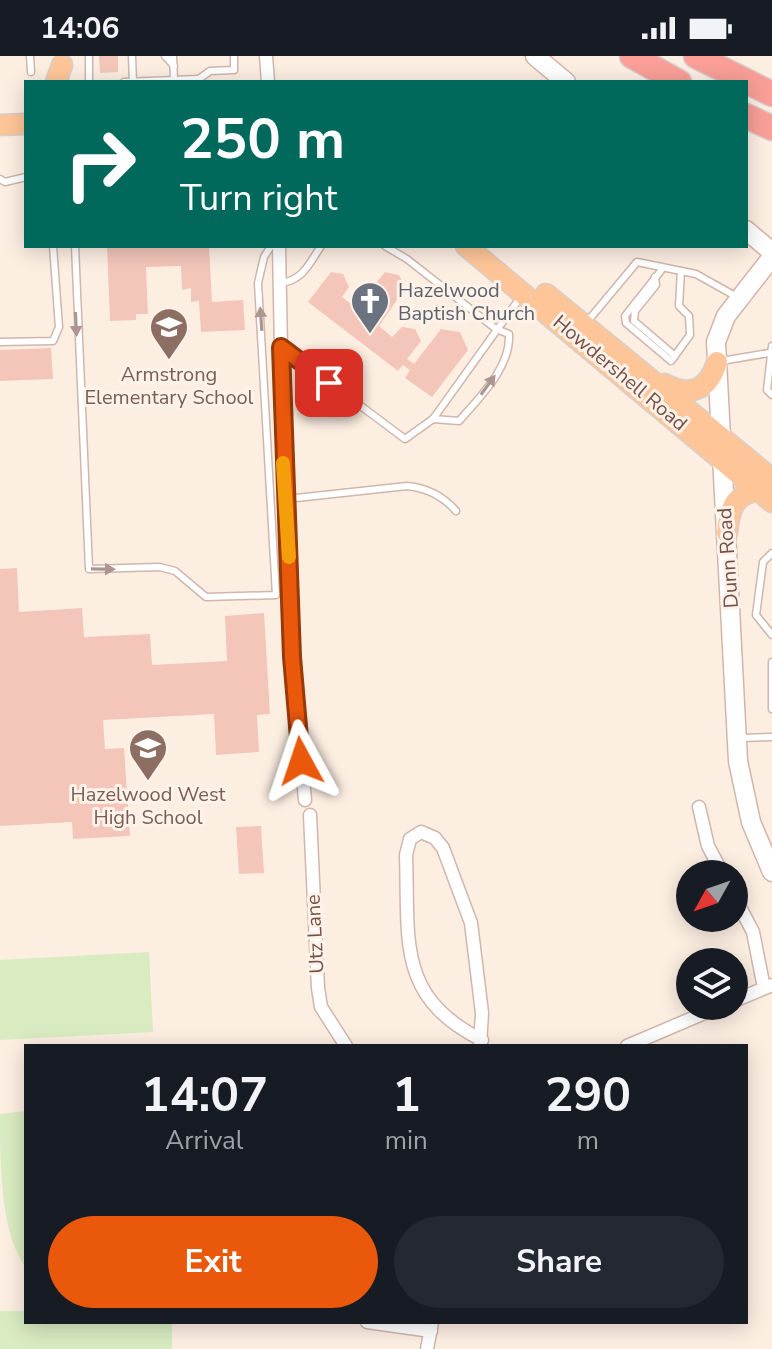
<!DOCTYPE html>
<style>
body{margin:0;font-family:"Nunito Sans",sans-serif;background:#242831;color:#f1f3f6;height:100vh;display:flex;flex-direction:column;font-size:30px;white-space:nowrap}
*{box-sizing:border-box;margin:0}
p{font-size:26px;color:#9ea1a6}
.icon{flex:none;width:44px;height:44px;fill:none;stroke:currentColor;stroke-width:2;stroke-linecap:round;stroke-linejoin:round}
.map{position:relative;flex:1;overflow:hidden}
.sheet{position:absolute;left:24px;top:988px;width:724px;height:280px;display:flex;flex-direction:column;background:#171b24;border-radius:0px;box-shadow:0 4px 20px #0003}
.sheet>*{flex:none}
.banner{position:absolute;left:24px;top:24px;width:724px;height:168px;border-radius:0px;box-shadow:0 4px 20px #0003;background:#00695c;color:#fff;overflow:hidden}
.needle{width:52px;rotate:230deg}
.buttons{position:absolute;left:676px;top:804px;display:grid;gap:16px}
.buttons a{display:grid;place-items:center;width:72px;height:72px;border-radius:50%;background:#171b24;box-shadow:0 4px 20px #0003;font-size:40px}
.pin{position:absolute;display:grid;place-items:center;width:68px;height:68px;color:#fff;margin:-34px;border-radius:16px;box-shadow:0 4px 12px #0006}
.me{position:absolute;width:88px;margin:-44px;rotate:355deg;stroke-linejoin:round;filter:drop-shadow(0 0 6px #0008)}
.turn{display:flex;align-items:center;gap:28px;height:168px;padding:0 24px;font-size:36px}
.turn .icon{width:104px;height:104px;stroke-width:2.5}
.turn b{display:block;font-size:56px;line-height:68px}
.eta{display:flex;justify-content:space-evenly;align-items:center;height:136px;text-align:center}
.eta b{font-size:48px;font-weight:700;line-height:56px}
.action{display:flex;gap:16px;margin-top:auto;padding:16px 24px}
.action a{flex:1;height:92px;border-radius:48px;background:#ea580c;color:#fff;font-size:32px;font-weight:700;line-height:92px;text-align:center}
.action a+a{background:#242831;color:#f1f3f6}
.status{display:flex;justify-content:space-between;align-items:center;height:56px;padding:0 40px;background:#171b24;direction:ltr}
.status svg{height:22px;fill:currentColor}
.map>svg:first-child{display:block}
</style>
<div class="status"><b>14:06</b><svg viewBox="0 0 49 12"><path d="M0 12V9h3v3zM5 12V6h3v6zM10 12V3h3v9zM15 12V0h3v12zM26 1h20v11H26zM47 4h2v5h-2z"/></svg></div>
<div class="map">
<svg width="772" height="1293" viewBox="0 0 772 1293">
<rect width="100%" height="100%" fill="#fdeee2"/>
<g fill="#d9ebc0">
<path d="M149 896 153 976 0 984V904Z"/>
<path d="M26 1055V1212C0 1177 0 1106 0 1058Z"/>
<path d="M0 1255H26V1266H172V1293H0Z"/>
</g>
<g fill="#f3c6b9">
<path d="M99 0H118V16L100 17Z"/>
<path d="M107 190H209L212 246 243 244 245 274 201 276 199 245 191 246V232L182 234 181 210 146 211 148 258H136V264L110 265Z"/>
<path d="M331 216 343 218 349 231 342 241 356 252 385 216 399 219 405 232 379 270 392 281 402 271 415 273 421 285 407 303 414 308 441 273 460 276 468 294 432 341 405 322 410 314 403 309 398 315 308 246Z"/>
<path d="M51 292 53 323 0 325V294Z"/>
<path d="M17 512 19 556 82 552 84 581 150 578 152 609 227 605 225 560 264 557 270 658 257 659 259 696 216 699 214 658 103 664 105 693 124 692 130 780 73 783 72 766 0 770V513Z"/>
<path d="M261 770 264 817 239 818 236 771Z"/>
</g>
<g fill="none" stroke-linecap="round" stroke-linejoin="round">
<defs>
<g id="lane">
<path d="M30 0 31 16"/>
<path d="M89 0V26"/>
<path d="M132 0 133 26"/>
<path d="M165 0 174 10"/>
<path d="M173 0 174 24"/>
<path d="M199 23 210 15 234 14V0"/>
<path d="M124 26 199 23V26"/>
<path d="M0 123 5 126 26 121"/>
<path d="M75 190 89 513 160 511 175 515 206 541 276 539 258 227 264 201 271 190"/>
<path d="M385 190 407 203 496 273 509 278C511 311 480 341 459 365L433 363"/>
<path d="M663 212 625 260 626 267 671 305 690 279 689 260 679 250 681 215"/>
<path d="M655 221 656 229 635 255 634 265 675 300"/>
<path d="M281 227C303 224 309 208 321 190"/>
<path d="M587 266 637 206 696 218 737 241"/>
<path d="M0 286 53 285 59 271 53 190"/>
<path d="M772 290 767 334 772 339"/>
<path d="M282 291 405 383 433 363 522 239"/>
<path d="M721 305 769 297"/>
<path d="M287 443 407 430C427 432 444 441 456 455"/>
<path d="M772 497 763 506 756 559 772 579"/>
<path d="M772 606V653"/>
<path d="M740 682 772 681"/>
</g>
<g id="street">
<path d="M266 0 268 26"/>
<path d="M279 190 283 397 292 601 305 744"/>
<path d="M699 751 708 790 723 818"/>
<path d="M310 759 318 932 321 951 346 990"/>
<path d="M734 840 753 876 764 932"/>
<path d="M734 945 772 929"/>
<path d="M480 990 482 957 471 867 443 792 435 782 421 776 410 783 406 799C409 884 396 941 482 984"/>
<path d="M627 990 721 950"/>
<path d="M367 1266 431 1275"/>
<path d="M427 1293 432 1266"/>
</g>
<g id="secondary">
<path d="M535 0 566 26"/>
<path d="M746 174 772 196"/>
<path d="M772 201 726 260 716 286 738 705 751 766 772 816"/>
</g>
<g id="primary">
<path d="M56 26 62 9"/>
<path d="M0 69 26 68"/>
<path d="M466 190 772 446"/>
<path d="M546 238 772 423"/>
<path d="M664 328C690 342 709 334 717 306"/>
<path d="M727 477C729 456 733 437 758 435"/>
</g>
<g id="highway">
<path d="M632 0 679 26"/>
<path d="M696 0 772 38"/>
<path d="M746 60 772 72"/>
</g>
</defs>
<use href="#lane" stroke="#d0b6ac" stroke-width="9"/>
<use href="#street" stroke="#d0b6ac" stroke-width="15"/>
<use href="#secondary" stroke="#d4b4a8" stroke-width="21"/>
<use href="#primary" stroke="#d8cecc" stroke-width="23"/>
<use href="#highway" stroke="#d8cecc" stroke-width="27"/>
<use href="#lane" stroke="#fff" stroke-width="6"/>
<use href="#street" stroke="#fff" stroke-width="12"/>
<use href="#secondary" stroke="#fff" stroke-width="18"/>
<use href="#primary" stroke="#fec698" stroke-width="20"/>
<use href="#highway" stroke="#f99f97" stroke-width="24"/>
</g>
<defs><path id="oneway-solid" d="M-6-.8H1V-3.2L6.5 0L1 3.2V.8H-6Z" transform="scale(2)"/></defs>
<g fill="#ac9691">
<use href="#oneway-solid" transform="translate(261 263) rotate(-94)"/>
<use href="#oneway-solid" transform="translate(76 268) rotate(87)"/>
<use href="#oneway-solid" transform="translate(488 329) rotate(-54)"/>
<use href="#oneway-solid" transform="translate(103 513) rotate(1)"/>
</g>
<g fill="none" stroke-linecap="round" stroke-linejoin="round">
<defs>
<path id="route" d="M301 705 292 601 281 291 329 327"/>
</defs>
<use href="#route" stroke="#983908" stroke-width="20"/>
<use href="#route" stroke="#ea580c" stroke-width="14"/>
<path stroke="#f59e0b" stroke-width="14" d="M283 407 289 501"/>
</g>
<defs>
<symbol id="church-pin" viewBox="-11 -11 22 30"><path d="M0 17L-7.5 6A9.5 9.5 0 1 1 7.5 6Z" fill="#6b7280" stroke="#fff2e9"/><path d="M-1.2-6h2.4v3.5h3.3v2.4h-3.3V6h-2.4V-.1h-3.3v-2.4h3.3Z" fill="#fff"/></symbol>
<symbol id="school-pin" viewBox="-11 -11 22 30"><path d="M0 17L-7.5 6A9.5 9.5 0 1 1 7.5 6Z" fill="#8d6e63" stroke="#fff2e9"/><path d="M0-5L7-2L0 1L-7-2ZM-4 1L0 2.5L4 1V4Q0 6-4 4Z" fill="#fff"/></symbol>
</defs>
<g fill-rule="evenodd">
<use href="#church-pin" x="348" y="223" width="44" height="60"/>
<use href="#school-pin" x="147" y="249" width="44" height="60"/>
<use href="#school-pin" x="126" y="670" width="44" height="60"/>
</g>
<g text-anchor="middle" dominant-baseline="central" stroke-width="6" stroke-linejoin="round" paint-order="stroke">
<g font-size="20" fill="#5b616d" stroke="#fff2e9" text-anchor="start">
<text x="398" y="234">Hazelwood<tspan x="398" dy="23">Baptish Church</tspan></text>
</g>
<g font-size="20" fill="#755048" stroke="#fff2e9">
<text transform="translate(620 317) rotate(40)">Howdershell Road</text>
<text transform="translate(728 502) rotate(-94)">Dunn Road</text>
<text transform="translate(315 878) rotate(-93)">Utz Lane</text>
</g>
<g font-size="20" fill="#785e54" stroke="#fff2e9">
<text x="169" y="318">Armstrong<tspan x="169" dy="23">Elementary School</tspan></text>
<text x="148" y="738">Hazelwood West<tspan x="148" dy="23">High School</tspan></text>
</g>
</g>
</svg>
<div class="buttons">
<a><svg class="needle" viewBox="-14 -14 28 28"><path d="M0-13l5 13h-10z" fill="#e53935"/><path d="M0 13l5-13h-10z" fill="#9ea1a6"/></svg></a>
<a><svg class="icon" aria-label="layers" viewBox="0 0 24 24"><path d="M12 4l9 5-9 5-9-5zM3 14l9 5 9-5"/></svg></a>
</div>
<div class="pin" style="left:329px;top:327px;background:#d93025"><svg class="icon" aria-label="arrive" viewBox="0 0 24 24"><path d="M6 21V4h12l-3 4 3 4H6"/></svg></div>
<svg class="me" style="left:301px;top:705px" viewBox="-20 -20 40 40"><path d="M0-17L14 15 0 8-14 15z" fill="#ea580c" stroke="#fff" stroke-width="4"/></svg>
<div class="banner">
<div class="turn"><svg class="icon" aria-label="right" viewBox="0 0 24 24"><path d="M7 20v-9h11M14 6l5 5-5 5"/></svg><div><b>250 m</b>Turn right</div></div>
</div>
<section class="sheet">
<div class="eta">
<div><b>14:07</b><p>Arrival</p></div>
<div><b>1</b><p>min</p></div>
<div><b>290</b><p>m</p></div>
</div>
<div class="action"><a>Exit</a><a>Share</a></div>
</section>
</div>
